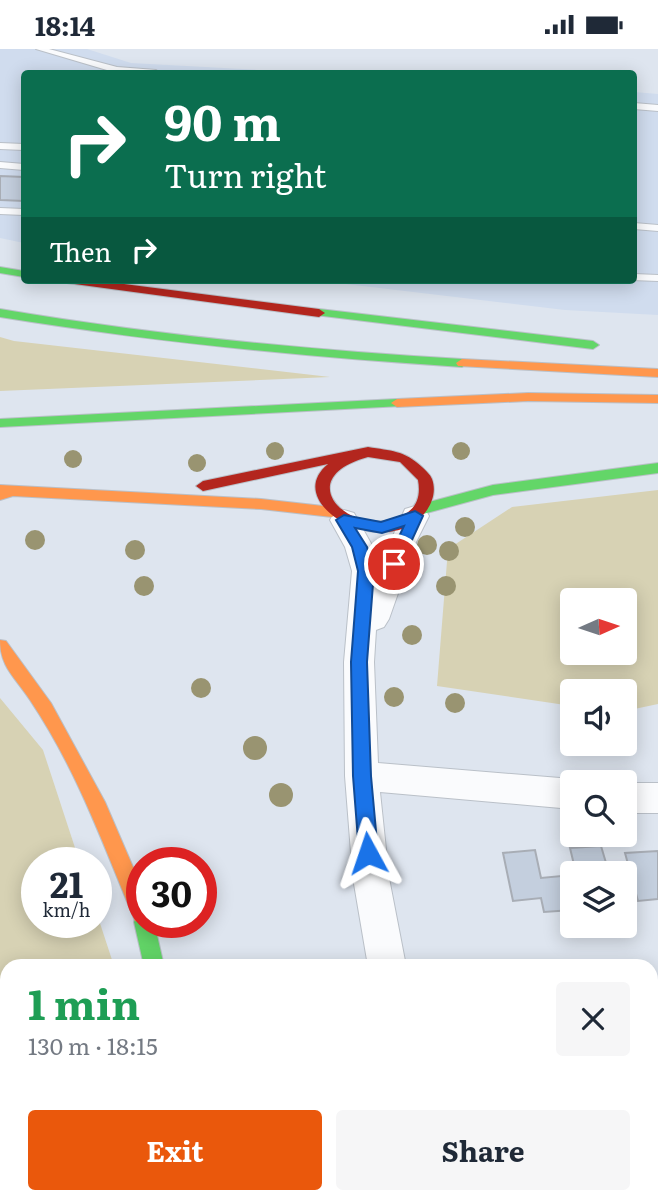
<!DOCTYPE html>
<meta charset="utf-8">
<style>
body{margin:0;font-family:Literata,serif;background:#f6f6f7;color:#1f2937;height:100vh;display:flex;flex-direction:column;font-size:26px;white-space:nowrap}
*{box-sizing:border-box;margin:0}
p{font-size:23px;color:#747a83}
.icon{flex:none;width:38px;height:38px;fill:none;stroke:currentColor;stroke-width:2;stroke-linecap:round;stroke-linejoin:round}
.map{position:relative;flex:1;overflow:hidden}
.side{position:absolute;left:0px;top:910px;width:658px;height:245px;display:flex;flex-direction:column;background:#fff;border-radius:21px 21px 0 0;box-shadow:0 4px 18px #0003}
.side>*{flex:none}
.hud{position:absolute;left:21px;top:21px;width:616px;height:214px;border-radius:7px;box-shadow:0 4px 18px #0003;background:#0b6e4f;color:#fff;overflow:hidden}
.needle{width:46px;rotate:87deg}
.tools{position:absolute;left:560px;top:539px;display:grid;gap:14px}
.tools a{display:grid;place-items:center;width:77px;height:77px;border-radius:7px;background:#fff;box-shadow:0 4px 18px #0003;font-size:35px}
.speed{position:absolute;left:21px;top:798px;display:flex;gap:14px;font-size:35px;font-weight:700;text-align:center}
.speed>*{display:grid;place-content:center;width:91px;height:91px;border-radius:50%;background:#fff;box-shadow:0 4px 18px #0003;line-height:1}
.speed small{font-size:18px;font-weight:400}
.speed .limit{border:10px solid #d22;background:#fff;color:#111}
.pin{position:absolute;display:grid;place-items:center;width:60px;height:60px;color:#fff;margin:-30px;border:4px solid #fff;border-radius:50%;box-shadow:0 2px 7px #0007}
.me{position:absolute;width:77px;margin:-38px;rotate:355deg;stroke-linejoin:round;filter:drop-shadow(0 0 5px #0008)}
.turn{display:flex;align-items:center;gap:24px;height:147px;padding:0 28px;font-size:32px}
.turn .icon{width:91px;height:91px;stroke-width:2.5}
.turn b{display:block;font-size:49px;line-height:60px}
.then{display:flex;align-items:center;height:66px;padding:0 28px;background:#0003;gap:14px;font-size:26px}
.round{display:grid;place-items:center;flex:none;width:74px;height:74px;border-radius:7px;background:#f6f6f7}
.head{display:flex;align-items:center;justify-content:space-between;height:119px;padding:0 28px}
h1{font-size:42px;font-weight:700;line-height:52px;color:#1e9e55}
.button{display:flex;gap:14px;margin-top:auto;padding:14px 28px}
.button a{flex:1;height:80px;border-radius:7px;background:#ea580c;color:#fff;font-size:28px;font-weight:700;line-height:80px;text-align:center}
.button a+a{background:#f6f6f7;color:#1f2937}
.status{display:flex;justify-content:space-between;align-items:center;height:49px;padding:0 35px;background:#fff;direction:ltr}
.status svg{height:19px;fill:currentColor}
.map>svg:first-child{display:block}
</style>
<div class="status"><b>18:14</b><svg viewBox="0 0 49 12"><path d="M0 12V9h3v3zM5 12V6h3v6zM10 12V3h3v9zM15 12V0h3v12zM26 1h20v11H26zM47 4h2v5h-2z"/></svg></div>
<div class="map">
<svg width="658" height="1155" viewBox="0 0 658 1155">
<rect width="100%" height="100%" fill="#dee5ef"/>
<g fill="#d0dcee">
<path d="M0 0H87L131 14 316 24H24V194L0 189Z"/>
<path d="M634 43 658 45V266L565 261 312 231H634Z"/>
</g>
<g fill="#d7d2b4" fill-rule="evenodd">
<path d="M0 288 14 292 330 328 0 342Z"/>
<path d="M658 441V655L625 662V642H572V657L437 637 448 500 512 458ZM572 551H625V604H572Z"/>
<path d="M0 649 43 701 80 814H37V873H96V862L114 917H7V1148H137L138 1155H0Z"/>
</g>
<g fill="#c4cfde" stroke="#a8adb5" stroke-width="2">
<path d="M0 127 24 128V152L0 151Z"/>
<path d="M601 797 609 824H576L570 799Z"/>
<path d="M535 801 541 829 572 826V861L544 863 541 849 513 852 503 804Z"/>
<path d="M658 802V850L638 852 625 804Z"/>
<path d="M651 952H658V1012L651 991Z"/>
</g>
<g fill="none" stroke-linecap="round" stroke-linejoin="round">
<defs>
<g id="lane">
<path d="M36 0H49L117 18 156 21 160 24H117Z"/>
<path d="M634 54 658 56V62L634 60Z"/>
<path d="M0 94 24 95V101L0 100Z"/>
<path d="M0 113 24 115V121L0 119Z"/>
<path d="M0 159 24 160V166L0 165Z"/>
<path d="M634 174 658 176V182L634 180Z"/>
<path d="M634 225 658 226V232L632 231Z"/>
</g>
<g id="street">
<path d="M415 457 425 460 429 467 416 493 389 570 384 578 376 581 374 613 378 714 572 730 581 733H572V760L380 743 389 829 406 917H368L353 829 345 727 344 613 352 522 345 498 330 471 334 464 344 461 354 464 373 498 379 518 405 460Z"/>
<rect x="625" y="734" width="33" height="30"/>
<path d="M658 1094V1154L645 1148H651V1097Z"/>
<path d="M408 1148H452L453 1155H409Z"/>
</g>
<g id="fast">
<path d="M0 218 24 222V228L0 224Z"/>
<path d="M0 260C153 286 307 301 462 310L468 314 462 318C307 308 153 293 0 268Z"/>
<path d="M319 260 593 292 599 296 593 300 315 266 313 264Z"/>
<path d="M397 350 403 354 402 357 0 378V370Z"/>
<path d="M658 414V424L493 446 423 465 416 460 418 456 493 436Z"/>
<path d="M142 864V873H154L164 917H144L134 873 137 866Z"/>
</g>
<g id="slow">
<path d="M462 310 658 320V328L458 317 456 314Z"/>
<path d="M528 344 658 346V354L528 352 397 358 391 354 397 350Z"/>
<path d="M0 436 261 450 332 458 339 463 332 468 261 460 13 447 0 451Z"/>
<path d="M0 591 6 592 51 654 105 753 142 839V873H145L142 874 135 872C102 793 78 723 30 651 15 628 0 618 0 591Z"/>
</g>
<g id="jam">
<path d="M61 231H93L319 260 325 264 319 268 67 234Z"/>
<path d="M368 398C391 402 404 401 422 418 426 422 430 425 432 430 436 441 433 452 427 461 390 516 278 456 328 415L203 442 196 437 203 432ZM368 408 400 413 418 431C421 447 417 460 401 467 353 491 287 430 368 408Z"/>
<rect x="175" y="1148" width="24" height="7"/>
</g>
</defs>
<use href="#lane" stroke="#bac0c8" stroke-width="2"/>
<use href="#street" stroke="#bac0c8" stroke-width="2"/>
<use href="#fast" stroke="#bac0c8" stroke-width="2"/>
<use href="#slow" stroke="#bac0c8" stroke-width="2"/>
<use href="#jam" stroke="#bac0c8" stroke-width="2"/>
<use href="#lane" fill="#fafbfd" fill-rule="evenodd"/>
<use href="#street" fill="#fafbfd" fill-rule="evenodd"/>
<use href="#fast" fill="#63d668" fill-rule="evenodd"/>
<use href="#slow" fill="#ff974d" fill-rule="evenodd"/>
<use href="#jam" fill="#b3261e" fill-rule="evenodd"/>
</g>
<g fill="#999471">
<circle cx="275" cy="402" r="9"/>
<circle cx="461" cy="402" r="9"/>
<circle cx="73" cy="410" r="9"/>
<circle cx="197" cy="414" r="9"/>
<circle cx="465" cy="478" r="10"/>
<circle cx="35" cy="491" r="10"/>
<circle cx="427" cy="496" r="10"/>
<circle cx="135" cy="501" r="10"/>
<circle cx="449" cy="502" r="10"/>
<circle cx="144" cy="537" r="10"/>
<circle cx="446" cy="537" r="10"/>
<circle cx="412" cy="586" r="10"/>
<circle cx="201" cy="639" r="10"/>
<circle cx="394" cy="648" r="10"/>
<circle cx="455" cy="654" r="10"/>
<circle cx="255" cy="699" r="12"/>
<circle cx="281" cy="746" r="12"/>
</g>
<path fill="#1a73e8" stroke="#114b97" stroke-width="2" d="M415 462 423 467 401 515 394 521 386 515 404 477 382 484 355 479 367 498 374 522 367 613 371 727 378 804 375 810 368 813 362 810 359 804 353 727 351 613 358 522 352 498 336 471 344 466 381 473Z"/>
</svg>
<div class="tools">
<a><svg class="needle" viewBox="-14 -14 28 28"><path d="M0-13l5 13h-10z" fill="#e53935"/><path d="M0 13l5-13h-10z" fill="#747a83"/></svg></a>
<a><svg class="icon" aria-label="sound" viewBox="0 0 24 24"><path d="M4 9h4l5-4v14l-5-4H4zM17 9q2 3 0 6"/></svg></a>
<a><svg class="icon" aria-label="search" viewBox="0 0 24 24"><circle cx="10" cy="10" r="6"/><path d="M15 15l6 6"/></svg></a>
<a><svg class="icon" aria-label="layers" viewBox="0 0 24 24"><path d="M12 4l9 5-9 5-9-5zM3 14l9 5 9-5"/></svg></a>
</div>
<div class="speed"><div>21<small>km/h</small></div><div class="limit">30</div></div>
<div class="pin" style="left:394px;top:515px;background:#d93025"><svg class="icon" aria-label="arrive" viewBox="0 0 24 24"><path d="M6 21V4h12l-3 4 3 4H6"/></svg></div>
<svg class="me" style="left:368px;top:804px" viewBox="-20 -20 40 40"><path d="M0-17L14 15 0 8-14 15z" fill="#1a73e8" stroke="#fff" stroke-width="4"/></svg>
<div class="hud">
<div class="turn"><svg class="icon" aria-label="right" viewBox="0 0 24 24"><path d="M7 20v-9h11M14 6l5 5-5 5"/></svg><div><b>90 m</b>Turn right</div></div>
<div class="then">Then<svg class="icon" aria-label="right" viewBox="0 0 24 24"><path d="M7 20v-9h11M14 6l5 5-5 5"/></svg></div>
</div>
<section class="side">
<div class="head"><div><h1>1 min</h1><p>130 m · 18:15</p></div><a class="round"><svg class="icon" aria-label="close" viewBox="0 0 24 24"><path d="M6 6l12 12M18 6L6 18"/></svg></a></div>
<div class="button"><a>Exit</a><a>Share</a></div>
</section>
</div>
